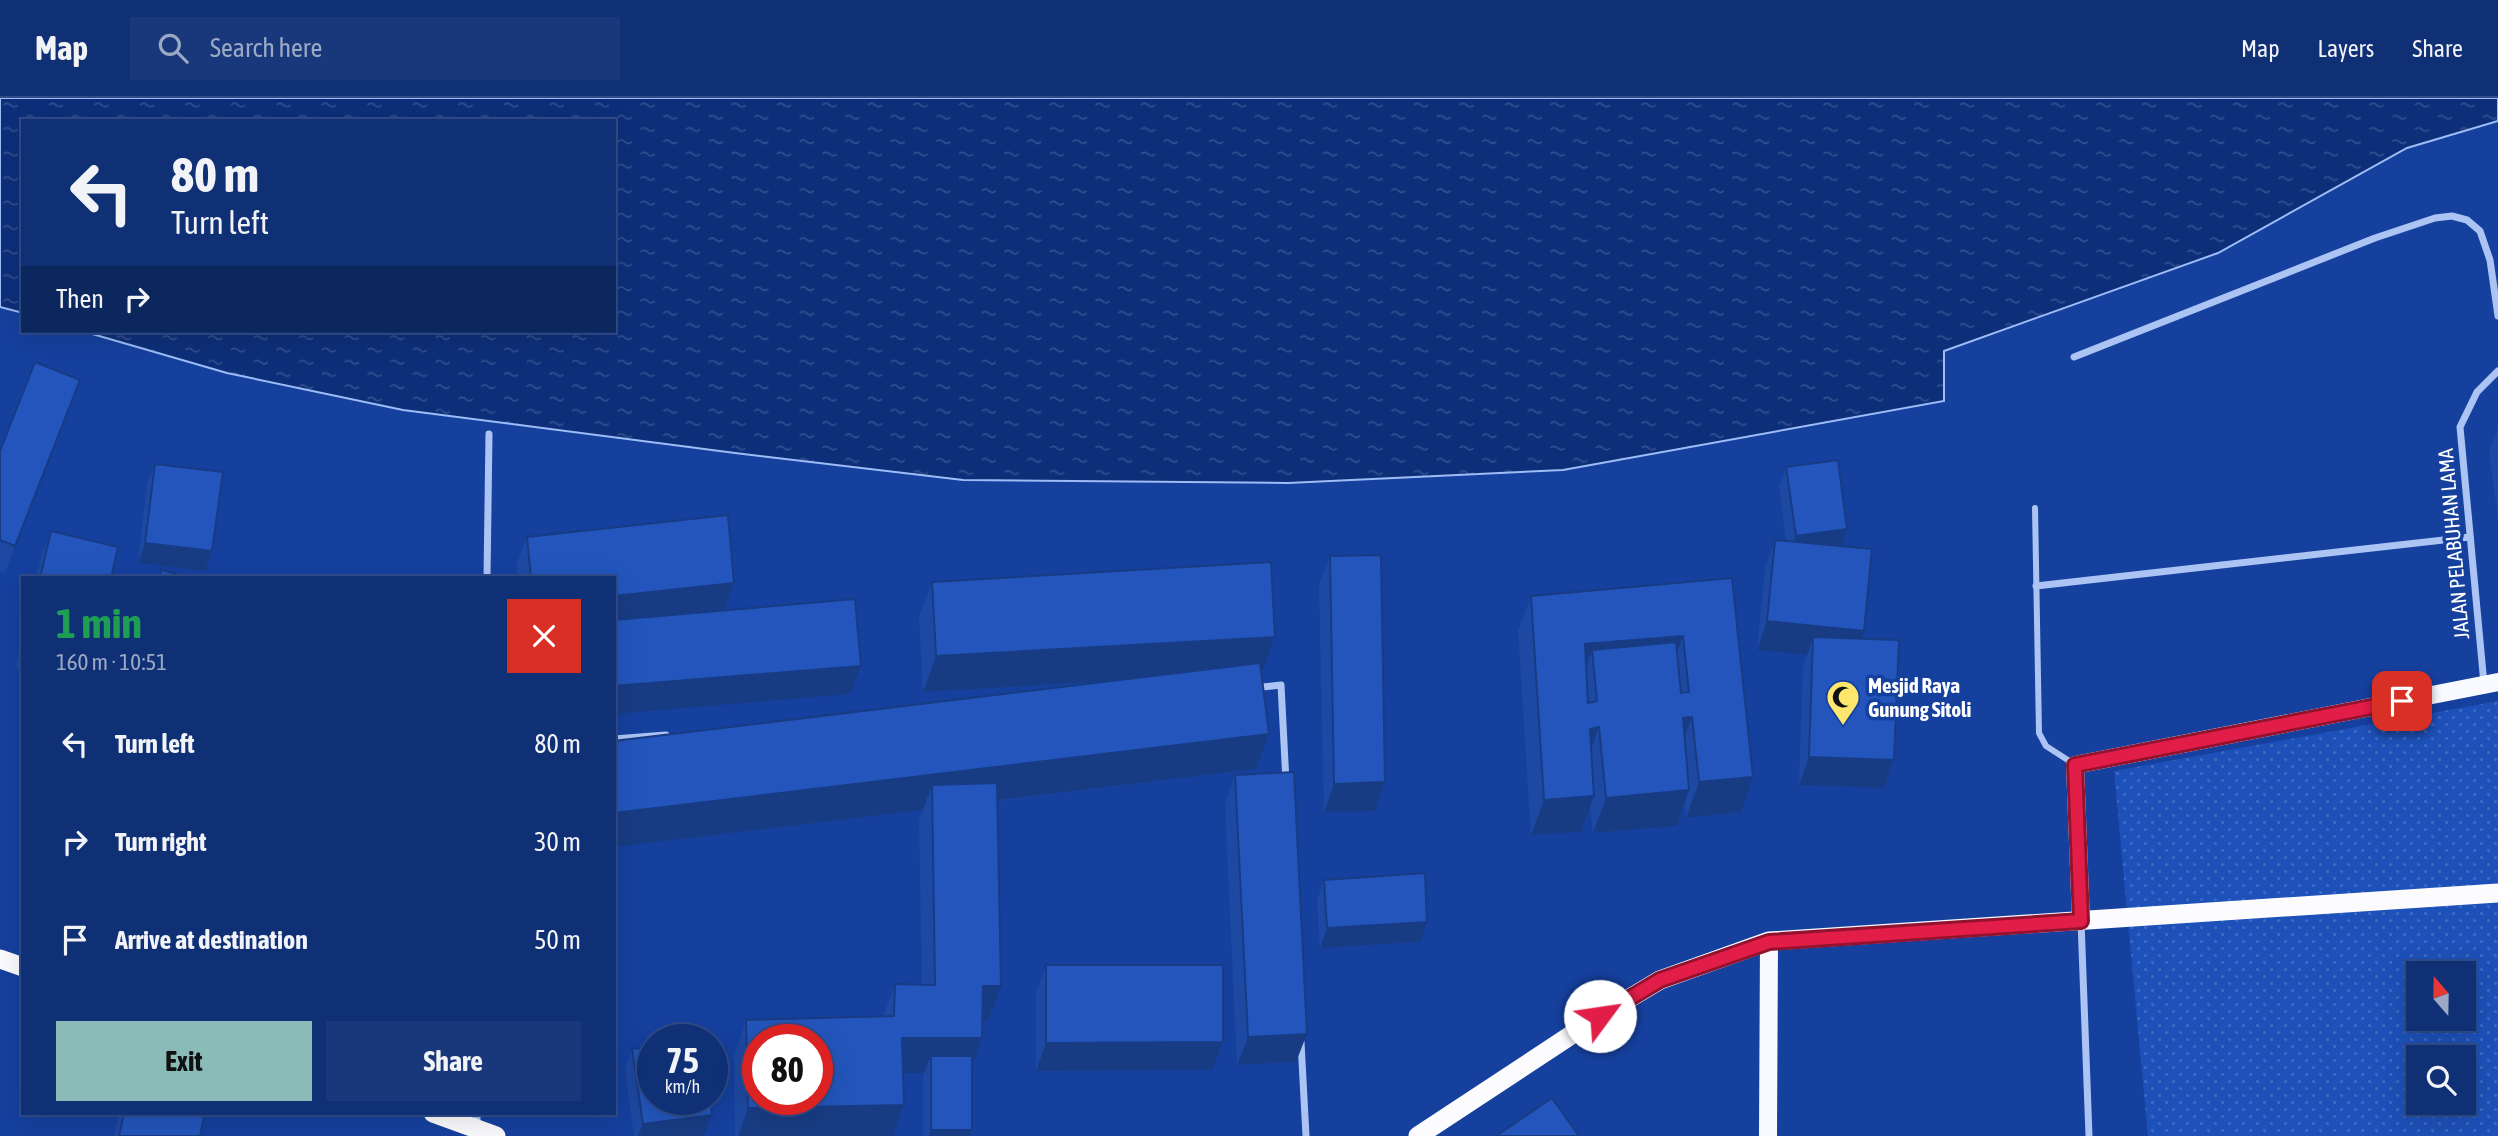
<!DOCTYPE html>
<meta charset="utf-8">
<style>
body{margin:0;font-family:"Asap Condensed",sans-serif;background:#19387b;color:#f1f3f6;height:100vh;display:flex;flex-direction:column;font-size:26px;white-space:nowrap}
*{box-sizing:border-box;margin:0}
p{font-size:23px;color:#9ca9c5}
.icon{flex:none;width:38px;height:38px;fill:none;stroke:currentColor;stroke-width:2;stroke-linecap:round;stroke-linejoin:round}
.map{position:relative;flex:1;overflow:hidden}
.side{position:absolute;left:21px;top:478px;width:595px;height:539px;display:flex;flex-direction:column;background:#103076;border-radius:0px;box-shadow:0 7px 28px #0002,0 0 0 2px #304b88}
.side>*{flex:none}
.top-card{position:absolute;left:21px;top:21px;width:595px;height:214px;border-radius:0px;box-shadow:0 7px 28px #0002,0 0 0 2px #304b88;background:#103076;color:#f1f3f6;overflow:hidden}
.needle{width:46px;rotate:340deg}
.buttons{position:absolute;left:2406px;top:863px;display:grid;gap:14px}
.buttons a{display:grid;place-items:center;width:70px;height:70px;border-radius:0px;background:#103076;box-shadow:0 7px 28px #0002,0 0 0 2px #304b88;font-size:35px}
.speed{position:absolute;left:637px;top:926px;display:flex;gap:14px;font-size:35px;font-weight:700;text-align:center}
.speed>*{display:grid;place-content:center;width:91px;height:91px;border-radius:50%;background:#103076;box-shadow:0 7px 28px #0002,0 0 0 2px #304b88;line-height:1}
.speed small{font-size:18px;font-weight:400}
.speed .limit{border:10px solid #d22;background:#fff;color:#111}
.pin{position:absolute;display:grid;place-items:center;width:60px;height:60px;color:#fff;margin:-30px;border-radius:14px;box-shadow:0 4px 10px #0006}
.me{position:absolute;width:77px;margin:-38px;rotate:59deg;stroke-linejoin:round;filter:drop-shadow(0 0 5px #0008)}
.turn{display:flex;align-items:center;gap:24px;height:147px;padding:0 35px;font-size:32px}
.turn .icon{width:91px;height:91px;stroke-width:2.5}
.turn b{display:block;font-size:49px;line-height:60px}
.then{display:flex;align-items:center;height:66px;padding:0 35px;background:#0003;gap:14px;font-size:26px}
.round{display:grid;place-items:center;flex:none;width:74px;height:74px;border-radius:0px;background:#19387b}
.head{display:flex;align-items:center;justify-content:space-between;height:119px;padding:0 35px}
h1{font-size:42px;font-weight:700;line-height:52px;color:#1e9e55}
.button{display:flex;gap:14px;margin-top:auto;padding:14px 35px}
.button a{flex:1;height:80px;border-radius:0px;background:#8bbbb9;color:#111;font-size:28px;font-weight:700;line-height:80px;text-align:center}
.button a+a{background:#19387b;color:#f1f3f6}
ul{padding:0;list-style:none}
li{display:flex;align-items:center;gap:21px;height:98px;padding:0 35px}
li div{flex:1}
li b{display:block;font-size:26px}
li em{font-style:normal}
header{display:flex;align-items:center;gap:42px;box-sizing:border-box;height:98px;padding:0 35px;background:#103076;border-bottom:2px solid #304b88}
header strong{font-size:33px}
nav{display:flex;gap:38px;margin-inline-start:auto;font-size:24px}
.search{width:490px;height:63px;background:#19387b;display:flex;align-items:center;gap:18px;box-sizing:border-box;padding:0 24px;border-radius:0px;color:#9ca9c5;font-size:26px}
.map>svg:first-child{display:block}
</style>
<header>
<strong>Map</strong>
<div class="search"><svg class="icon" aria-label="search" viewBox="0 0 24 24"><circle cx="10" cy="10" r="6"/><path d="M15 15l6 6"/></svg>Search here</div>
<nav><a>Map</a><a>Layers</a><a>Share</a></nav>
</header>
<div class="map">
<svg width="2498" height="1038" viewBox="0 0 2498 1038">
<defs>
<pattern id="park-dots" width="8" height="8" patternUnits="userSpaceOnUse" patternTransform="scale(1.75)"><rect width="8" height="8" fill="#1d50b8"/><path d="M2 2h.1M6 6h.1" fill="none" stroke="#3f6ac3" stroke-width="1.8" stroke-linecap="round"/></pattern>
<pattern id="water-ripples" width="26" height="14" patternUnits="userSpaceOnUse" patternTransform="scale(1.75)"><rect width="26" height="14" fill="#0d2f7a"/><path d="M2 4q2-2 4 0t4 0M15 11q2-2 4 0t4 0" fill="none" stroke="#314e8e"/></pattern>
</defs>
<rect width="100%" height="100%" fill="#15409e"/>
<path fill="url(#park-dots)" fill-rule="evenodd" d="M2498 603V1038H2148L2114 673ZM2418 875H2464V920H2418ZM2418 959H2464V1004H2418Z"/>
<path fill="url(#water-ripples)" stroke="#9ebdf6" stroke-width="2" d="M0 0H2498V23L2407 50 2218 155 1944 253V303L1563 372 1288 385 963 382 735 355 403 312 227 275 82 233H614V23H23V215L0 209Z"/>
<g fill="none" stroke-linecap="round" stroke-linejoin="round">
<path stroke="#acc4f3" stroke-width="6" d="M2035 410 2039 635 2046 648 2074 666"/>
<g stroke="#acc4f3" stroke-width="7">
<path d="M2074 259 2375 140 2435 120 2452 118 2467 122 2480 133 2490 162 2498 218"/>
<path d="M487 480 489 336"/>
<path d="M2036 488 2470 439"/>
<path d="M2484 586 2460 329 2477 294 2498 273"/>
<path d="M1253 590 1281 587 1286 684"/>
<path d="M614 641 666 637"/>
<path d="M2081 823 2089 1038"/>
<path d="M1301 944 1306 1038"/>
<path d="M477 1030V1015"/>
</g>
<g stroke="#f8faff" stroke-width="18">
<path d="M2081 823 2075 667 2498 584"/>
<path d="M1768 1038 1769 843"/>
</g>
<g stroke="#fcfcff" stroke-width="19">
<path d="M0 861 23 869"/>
<path d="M433 1015 496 1038"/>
<path d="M1418 1038 1600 918 1660 882 1769 843 2498 795"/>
</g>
</g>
<g fill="#1e49a2">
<path d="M80 282 5 476 0 474V353Z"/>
<path d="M2498 332V420L2489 353 2497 333Z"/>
<path d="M155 366 212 453 205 473 138 465 147 386Z"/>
<path d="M1786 369 1841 448 1861 541 1884 690 1799 687 1803 568 1807 557 1757 552 1765 470 1775 442 1786 443 1779 389Z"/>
<path d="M51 433 111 480H36L40 462Z"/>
<path d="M527 439 734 485 724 512 861 568 850 596 614 480H518L516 467Z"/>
<path d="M1330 458 1375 713 1324 714 1319 486Z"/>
<path d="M1732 480 1741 714 1686 720 1685 706 1677 728 1593 735 1590 708 1581 734 1531 737 1518 533 1531 498Z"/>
<path d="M932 484 1275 539 1262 574H1261L1256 671 998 703 988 923H983L972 969V1032L970 1038H923V978L924 975H903L893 1038H735L734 958 746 922 883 919 895 886 922 887 919 722 923 712 614 749V643L1113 583 923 594 919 519Z"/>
<path d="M23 537V571L15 570Z"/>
<path d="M1235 677 1296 964 1237 967 1225 706Z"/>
<path d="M1324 782 1420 844 1320 850 1317 802Z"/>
<path d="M1046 867 1223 944 1212 972 1036 973V895Z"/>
<path d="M632 951 704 1037 696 1038H634L625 971Z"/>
<path d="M119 1015H205L200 1038H114Z"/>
</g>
<g fill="#183c84">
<path d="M80 282 70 310 5 476 15 448Z"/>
<path d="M1847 431 1840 451 1788 458 1796 438Z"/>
<path d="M145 445 212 453 205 473 138 465Z"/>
<path d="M734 485 724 514 614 526V498Z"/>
<path d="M1767 523 1864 533 1853 561 1813 539 1807 557 1757 552Z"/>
<path d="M1683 538 1670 573 1592 552 1582 581 1585 546Z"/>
<path d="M1275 539 1262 574 923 594 936 558Z"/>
<path d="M861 568 850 596 614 616V588Z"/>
<path d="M1692 619 1679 655 1683 620Z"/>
<path d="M1599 629 1586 665 1590 631Z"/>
<path d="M1269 636 1256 671 933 710 932 687 923 712 614 749V715Z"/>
<path d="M1809 659 1894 662 1884 690 1799 687Z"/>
<path d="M1753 679 1741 714 1686 720 1699 684Z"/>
<path d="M1385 684 1375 713 1324 714 1334 686Z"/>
<path d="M1689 692 1677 728 1593 735 1606 700Z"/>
<path d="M1594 698 1581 734 1531 737 1544 702Z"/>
<path d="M1427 824 1420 844 1320 850 1327 830Z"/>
<path d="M983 888H1001L988 923 970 924Z"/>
<path d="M1307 936 1296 964 1237 967 1248 939Z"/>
<path d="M902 940H982L970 976 931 958 924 975H889Z"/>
<path d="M1223 944 1212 972 1036 973 1046 945Z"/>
<path d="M614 972H618L614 983Z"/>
<path d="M904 1007 893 1038H738L748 1010Z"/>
<path d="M712 1017 704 1037 696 1038H638L643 1026Z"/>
<path d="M931 1032H972L970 1038H929Z"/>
</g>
<g fill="#2355bc" stroke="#183c84" stroke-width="2" fill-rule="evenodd">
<path d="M35 264 80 282 15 448 0 442V353Z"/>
<path d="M1838 362 1847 431 1796 438 1786 369Z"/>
<path d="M155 366 223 374 212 453 145 445Z"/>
<path d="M728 417 734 485 614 498V480H531L527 439Z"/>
<path d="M51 433 118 449 111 480H40Z"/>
<path d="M1775 442 1872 451 1864 533 1767 523Z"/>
<path d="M1381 457 1385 684 1334 686 1330 458Z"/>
<path d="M1271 464 1275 539 936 558 932 484Z"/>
<path d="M161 472 192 480H159Z"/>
<path d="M1732 480 1753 679 1699 684 1692 619 1683 620 1689 692 1606 700 1599 629 1590 631 1594 698 1544 702 1531 498ZM1683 538 1689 594 1681 595 1676 544 1592 552 1597 603 1588 605 1585 546Z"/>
<path d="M855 501 861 568 614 588V522Z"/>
<path d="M1813 539 1899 542 1894 662 1809 659Z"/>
<path d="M1260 565 1269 636 614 715V643Z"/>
<path d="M1294 674 1307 936 1248 939 1235 677Z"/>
<path d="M997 685 1001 888H983L982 940H902L904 1007 748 1010 746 922 894 918 895 886 935 887 932 687ZM758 942H817V1001H758Z"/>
<path d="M1425 775 1427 824 1327 830 1324 782Z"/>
<path d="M1046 867H1223V944L1046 945Z"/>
<path d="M653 949V1001H710L712 1017 643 1026 632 951Z"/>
<path d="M614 950 618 972H614Z"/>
<rect x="931" y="958" width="41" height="74"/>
<path d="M1552 1000 1579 1038H1496Z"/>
<path d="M124 1015H205L200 1038H119Z"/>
</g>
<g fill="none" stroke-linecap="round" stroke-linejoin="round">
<defs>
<path id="route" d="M1600 918 1660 882 1769 844 2081 823 2075 667 2402 603"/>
</defs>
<use href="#route" stroke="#92132f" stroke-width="18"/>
<use href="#route" stroke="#e11d48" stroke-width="12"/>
</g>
<defs>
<symbol id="mosque-pin" viewBox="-11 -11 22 30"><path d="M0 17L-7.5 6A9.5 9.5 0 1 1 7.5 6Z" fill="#ffe76e" stroke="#15409e"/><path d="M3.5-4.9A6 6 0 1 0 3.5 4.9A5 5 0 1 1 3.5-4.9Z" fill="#111"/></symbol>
</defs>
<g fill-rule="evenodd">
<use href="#mosque-pin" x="1824" y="580" width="38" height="52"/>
</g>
<g text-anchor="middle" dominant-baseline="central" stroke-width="7" stroke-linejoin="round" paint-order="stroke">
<g font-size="21" fill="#fff" stroke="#15409e">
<text transform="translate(2453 446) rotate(-95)">JALAN PELABUHAN LAMA</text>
</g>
<g font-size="21" font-weight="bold" fill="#fff" stroke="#15409e" text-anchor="start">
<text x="1868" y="587">Mesjid Raya<tspan x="1868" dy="24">Gunung Sitoli</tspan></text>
</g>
</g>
</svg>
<div class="buttons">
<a><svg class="needle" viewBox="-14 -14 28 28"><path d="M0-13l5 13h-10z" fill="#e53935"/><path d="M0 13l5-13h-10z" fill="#9ca9c5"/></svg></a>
<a><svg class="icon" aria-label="search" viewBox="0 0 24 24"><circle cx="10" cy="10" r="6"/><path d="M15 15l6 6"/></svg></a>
</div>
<div class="speed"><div>75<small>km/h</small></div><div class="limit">80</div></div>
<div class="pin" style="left:2402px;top:603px;background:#d93025"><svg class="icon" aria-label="arrive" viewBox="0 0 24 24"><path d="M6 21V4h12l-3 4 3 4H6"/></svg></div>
<svg class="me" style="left:1600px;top:918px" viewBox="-20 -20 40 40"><circle r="19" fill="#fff"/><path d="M0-13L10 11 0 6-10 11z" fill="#e11d48"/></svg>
<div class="top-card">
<div class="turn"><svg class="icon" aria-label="left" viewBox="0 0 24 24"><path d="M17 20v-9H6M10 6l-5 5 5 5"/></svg><div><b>80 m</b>Turn left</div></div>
<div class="then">Then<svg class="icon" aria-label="right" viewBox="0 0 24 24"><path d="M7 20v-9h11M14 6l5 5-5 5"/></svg></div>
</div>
<section class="side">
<div class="head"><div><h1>1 min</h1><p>160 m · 10:51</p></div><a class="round" style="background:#d93025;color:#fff"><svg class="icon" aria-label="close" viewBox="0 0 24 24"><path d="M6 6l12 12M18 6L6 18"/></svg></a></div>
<ul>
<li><svg class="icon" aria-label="left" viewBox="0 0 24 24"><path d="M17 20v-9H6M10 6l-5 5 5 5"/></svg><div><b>Turn left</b></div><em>80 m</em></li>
<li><svg class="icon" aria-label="right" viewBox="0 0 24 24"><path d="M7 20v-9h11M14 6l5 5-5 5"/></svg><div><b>Turn right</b></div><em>30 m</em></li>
<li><svg class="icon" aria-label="arrive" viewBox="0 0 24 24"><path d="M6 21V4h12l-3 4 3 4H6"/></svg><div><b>Arrive at destination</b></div><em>50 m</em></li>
</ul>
<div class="button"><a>Exit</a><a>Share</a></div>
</section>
</div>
